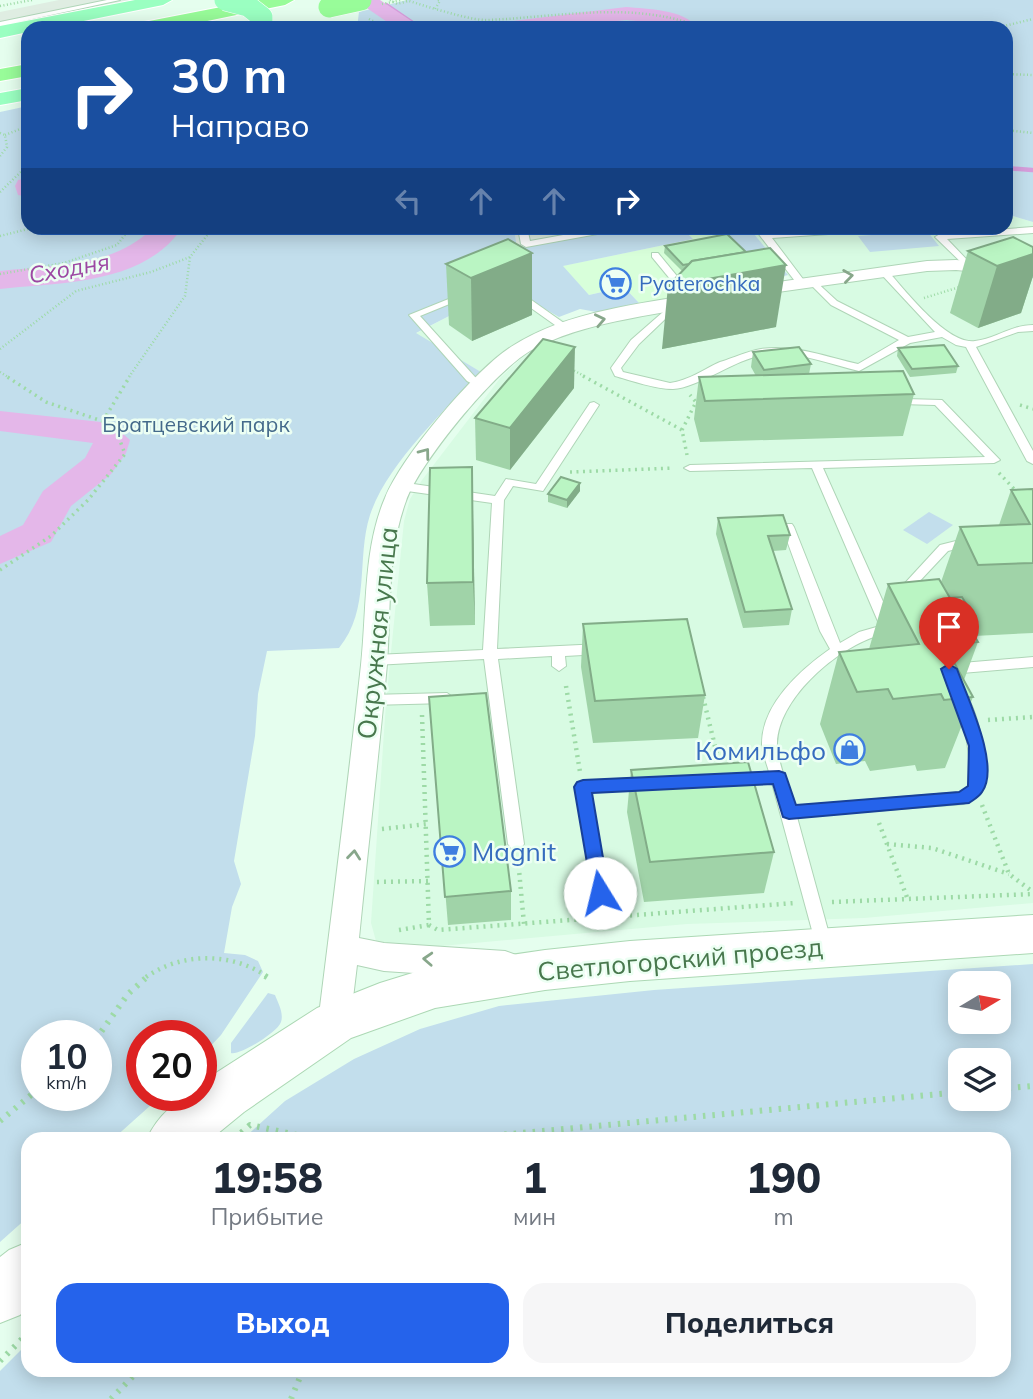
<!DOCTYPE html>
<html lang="ru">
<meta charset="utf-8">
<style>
body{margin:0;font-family:Mulish,sans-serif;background:#f6f6f7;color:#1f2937;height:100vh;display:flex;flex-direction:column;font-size:26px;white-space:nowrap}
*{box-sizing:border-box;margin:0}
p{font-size:23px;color:#747a83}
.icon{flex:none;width:38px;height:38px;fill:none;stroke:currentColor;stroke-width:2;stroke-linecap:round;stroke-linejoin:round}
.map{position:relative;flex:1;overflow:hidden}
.side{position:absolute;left:21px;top:1132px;width:990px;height:245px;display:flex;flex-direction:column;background:#fff;border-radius:21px;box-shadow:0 4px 18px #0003}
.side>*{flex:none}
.hud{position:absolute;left:21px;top:21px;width:992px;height:214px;border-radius:21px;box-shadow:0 4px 18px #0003;background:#1a4fa0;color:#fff;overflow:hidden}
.needle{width:46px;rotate:80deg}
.controls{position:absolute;left:948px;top:971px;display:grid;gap:14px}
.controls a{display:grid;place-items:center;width:63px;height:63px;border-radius:14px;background:#fff;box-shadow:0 4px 18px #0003;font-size:35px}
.speed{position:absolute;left:21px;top:1020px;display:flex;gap:14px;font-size:35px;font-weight:700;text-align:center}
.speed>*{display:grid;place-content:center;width:91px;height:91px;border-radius:50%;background:#fff;box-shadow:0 4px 18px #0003;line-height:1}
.speed small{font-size:18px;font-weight:400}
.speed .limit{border:10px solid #d22;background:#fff;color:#111}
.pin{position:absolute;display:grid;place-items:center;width:60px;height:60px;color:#fff;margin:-72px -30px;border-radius:50% 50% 50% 0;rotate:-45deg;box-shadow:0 0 7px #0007}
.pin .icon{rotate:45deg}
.me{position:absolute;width:77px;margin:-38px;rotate:351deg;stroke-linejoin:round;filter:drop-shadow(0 0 5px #0008)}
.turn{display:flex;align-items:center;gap:24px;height:147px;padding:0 35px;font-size:32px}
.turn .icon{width:91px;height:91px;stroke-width:2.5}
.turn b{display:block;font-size:49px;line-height:60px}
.lanes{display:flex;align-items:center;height:66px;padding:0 35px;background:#0003;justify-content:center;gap:35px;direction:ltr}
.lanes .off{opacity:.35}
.eta{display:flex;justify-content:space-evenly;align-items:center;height:119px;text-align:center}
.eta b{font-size:42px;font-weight:800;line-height:49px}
.cta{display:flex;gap:14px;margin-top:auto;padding:14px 35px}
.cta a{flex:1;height:80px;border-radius:21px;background:#2563eb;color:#fff;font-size:28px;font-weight:800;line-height:80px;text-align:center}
.cta a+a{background:#f6f6f7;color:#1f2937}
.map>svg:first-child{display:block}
</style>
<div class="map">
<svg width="1033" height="1399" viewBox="0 0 1033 1399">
<rect width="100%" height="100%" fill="#e5feee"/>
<g fill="#d8fbe3">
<path d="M1006 214 1033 222V903L864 918 687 924 408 949 384 947 376 941 371 923 386 703 404 521 410 499 422 480 501 377 525 355 577 331 633 318 798 288 749 228H1006Z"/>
<path d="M517 292 565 321 513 345 481 372 415 334 455 313Z"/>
</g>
<path fill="#d8ffda" d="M700 228H721L772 279 640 304 624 287 589 295 562 266 693 239 685 231Z"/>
<g fill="#dfede2">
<path d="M59 0H132L0 28V12Z"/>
<path d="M514 228H624L517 248Z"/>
</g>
<g fill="#c2deec" fill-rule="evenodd">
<path d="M407 0H1033V222L1006 214V28H357L359 12Z"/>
<path d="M28 106V228H514L517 248 624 228H700L685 231 693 239 563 266 589 295 624 287 640 304 602 313 580 309 559 317 517 293 455 313 416 333 481 372C445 410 387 464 370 515 356 559 371 609 339 648L267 651 258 694 255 736 234 861 241 884 232 907 224 953 245 955 258 961 263 972 221 1035 201 1056V1036H142V1096H161L113 1139H28V1217L0 1242V112ZM37 1036H96V1096H37Z"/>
<path d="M721 228H749L788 275 772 279Z"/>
<path d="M927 231 939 246 870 252 858 236Z"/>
<path d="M929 512 953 525 927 544 903 530Z"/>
<path d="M1033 964V1399H0V1371L28 1343V1370H1004V1139H243L285 1101 354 1059 420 1029 499 1006 654 990ZM961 984H999V1022H961ZM961 1060H999V1099H961Z"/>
<path d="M268 993 275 995C278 1003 284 1013 281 1022 278 1032 239 1056 231 1053V1043Z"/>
</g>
<path fill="#e4b7e9" stroke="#d69ddb" stroke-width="2" d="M387 4 422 28H400L375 9Z"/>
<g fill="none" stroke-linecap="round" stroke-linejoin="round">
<path stroke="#d69ddb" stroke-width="4.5" d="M1006 168 1032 170"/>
<g fill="#e4b7e9" fill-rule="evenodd">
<path d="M355 0H380L422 28H396Z"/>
<path d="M626 7C647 9 684 9 698 28H669L648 22 626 20 554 28H502L505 23 513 21Z"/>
<path d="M28 178V197L18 195 15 186 18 180Z"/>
<path d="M153 228H182C143 285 62 282 0 289V271C53 265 112 268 153 228Z"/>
<path d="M0 411 101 422 113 425 130 440 126 453 111 474 71 506 51 542 0 564V536L23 525 43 491 85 458 93 443 0 431Z"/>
</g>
<defs>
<g id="lane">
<path d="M107 0H120L0 26V22Z"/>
<path d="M1033 227V233L947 239 971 264V268L968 269 935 237 940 234Z"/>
<path d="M518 228H527L530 241 602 228H619L614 231 526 247 521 244Z"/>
<path d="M754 228H763L768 233 842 228H876L871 231 772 238 806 283 801 286 798 285Z"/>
<path d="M652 253H658L681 281V285H675L652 257Z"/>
<path d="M884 269 887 270C905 290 947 345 975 341 995 339 1011 325 1033 325V331L1018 332 976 347 1033 451V464L1027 461 966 347 956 345 942 337 910 343 859 371C829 364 795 350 764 355 735 359 698 388 673 389 655 389 633 381 615 376L611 368 631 340 679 298 682 299V303L639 344 621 368 623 372 670 383C688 381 704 369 720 362 733 358 748 351 761 349 794 344 827 357 858 364L899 340 831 305 807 281 812 278 837 301 908 337 935 332 881 274V270Z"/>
<path d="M514 292H520L571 328 562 330 514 296Z"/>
<path d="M461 294 469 296 420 316 475 377 484 383V387L480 388 467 381 409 315Z"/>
<path d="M905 399 942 400 1000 460 994 463 823 468 894 626 900 630 898 633C889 636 880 635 871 638 832 653 779 699 777 743 776 757 789 790 793 806L960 792 969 786C972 754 965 726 954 696L961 691C977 697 992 777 982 792 978 797 969 802 963 804L797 817 832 945 830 950 824 952 818 950 816 945 772 783 735 785 730 783 728 779 730 775 735 773 769 772C767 764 762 753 762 745 761 705 800 670 830 649L820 631 782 527 784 524H792L794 527 840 643 859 632 880 626 812 468 690 471 684 468 690 465 985 457 935 405 901 404V400Z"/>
<path d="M594 402 599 405 543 491 513 486 504 500 497 649 601 644 608 649 601 654 565 656 566 666 559 671 552 666V656L498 659 524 844 521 848 516 850 511 848 508 844 484 659 375 665 368 660 375 655 483 650 492 503 400 490 394 486 400 482 495 496 506 479 536 484 590 403Z"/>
<path d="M972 537 976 538 978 541 976 544 948 551 917 584V600H907L905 583 940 545Z"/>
<path d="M1033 657V667L950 674 943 669 950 664Z"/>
<path d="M447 693 454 698 447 703 370 705 363 700 370 695Z"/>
<path d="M649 777 654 779 656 783 654 787 649 789 591 792 608 893 606 898 600 900 594 898 576 787 578 783 583 781Z"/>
</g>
<g id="street">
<path d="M956 260 1033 267V277L956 270 927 271 750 296 741 291 750 286 927 261Z"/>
<path d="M702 293 708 295 711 299 708 303C648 318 586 320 530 351 494 372 420 462 406 501 387 552 391 610 387 664 379 755 368 847 359 938L384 943 505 951 516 955 521 965 516 975 505 979 384 971 357 965 350 1023 346 1033 334 1038 322 1033 318 1023C333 904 348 784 361 665 367 610 363 549 385 498 402 456 476 368 514 345 568 311 640 304 702 293Z"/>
</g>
<g id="secondary">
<path d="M1033 915V953L630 981 545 990 435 1008 351 1038 244 1112 211 1139H147C157 1117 177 1096 201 1096V1084L208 1078 317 1008 380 983 435 966 545 950 630 941Z"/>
<path d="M28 1242V1307L20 1315 0 1323V1257L9 1250Z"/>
</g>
<g id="primary">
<path d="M135 0H172L163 5 49 28H28V32L0 38V26Z"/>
<path d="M28 88V100L0 105V93Z"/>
</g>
<g id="highway">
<path d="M257 0H294L285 5 173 28H134L144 22Z"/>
<path d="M28 64V76L0 81V69Z"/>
</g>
</defs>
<use href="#lane" stroke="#afd5b7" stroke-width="2"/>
<use href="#street" stroke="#afd5b7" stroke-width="2"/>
<use href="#secondary" stroke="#acd8b4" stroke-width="2"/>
<use href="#primary" stroke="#fff" stroke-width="2"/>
<use href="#highway" stroke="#fff" stroke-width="2"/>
<g stroke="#9ddaa6" stroke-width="2.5" stroke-dasharray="1 2.5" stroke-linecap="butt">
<path d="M390 0 397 4 408 1"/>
<path d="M406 0 435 9"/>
<path d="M438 0 440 1 435 9C451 13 471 20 487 20 561 17 633 0 704 28"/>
<path d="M0 6 32 0"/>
<path d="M369 19 387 28"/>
<path d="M554 28H614"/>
<path d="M996 28 1033 19"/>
<path d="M1006 74 1033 75"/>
<path d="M1006 130 1033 133"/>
<path d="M0 133 5 135 7 147 0 156"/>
<path d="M5 135 28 126"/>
<path d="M0 192 28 165"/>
<path d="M0 236 32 228"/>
<path d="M0 274 64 263 117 245 130 228"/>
<path d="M924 298 963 286"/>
<path d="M0 349 76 291 151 272 190 257 213 228"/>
<path d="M571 369 586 377"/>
<path d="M0 372 8 377"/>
<path d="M129 377 185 296 190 257"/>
</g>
<g stroke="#9ddaa6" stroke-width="3.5" stroke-dasharray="2 4.5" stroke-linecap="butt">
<path d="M583 376 682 430 687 455"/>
<path d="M1020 405 1033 409"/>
<path d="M103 421 130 376"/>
<path d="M682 430 696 402 690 395"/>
<path d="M570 472 673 468"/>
<path d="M999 473 1017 492"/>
<path d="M0 570 51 536 88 500 125 454 114 425 46 402 6 376"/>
</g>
<g stroke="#9ddaa6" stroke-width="4.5" stroke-dasharray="2 5" stroke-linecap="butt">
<path d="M566 686 580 772"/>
<path d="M703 697 720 767"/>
<path d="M422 715 429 925 438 930 795 903"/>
<path d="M988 720 1033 717"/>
<path d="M982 805 1009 874 1033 892"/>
<path d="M879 823 908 900"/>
<path d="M382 829 427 824"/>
<path d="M887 844 932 848 1009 874"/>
<path d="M518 859 524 924"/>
<path d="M377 882 428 881"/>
<path d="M832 902 1033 894"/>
<path d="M399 930 429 925"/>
<path d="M146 977C182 952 232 952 268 977"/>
</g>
<g stroke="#9ddaa6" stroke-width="6" stroke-dasharray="2.5 7" stroke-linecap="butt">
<path d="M265 976 270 979"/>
<path d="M96 1039 128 994 148 976"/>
<path d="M999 1089 1033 1086"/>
<path d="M0 1121 37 1090"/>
<path d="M234 1139 250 1125 316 1139"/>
<path d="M281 1139 284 1133"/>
<path d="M457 1139 961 1092"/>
<path d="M0 1361 28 1333"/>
<path d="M111 1399 139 1370"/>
<path d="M291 1399 303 1370"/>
</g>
<use href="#lane" fill="#fff" fill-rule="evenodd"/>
<use href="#street" fill="#fff" fill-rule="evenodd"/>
<use href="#secondary" fill="#fff" fill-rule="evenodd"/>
<use href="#primary" fill="#9affc1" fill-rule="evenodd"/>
<use href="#highway" fill="#98fc99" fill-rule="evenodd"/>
<defs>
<path id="primary-bridge" d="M225 0 248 6 262 17V28"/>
<path id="highway-bridge" d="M329 7 361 0"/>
</defs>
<use href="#primary-bridge" stroke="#fff" stroke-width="22" stroke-linecap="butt"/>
<use href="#highway-bridge" stroke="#fff" stroke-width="22" stroke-linecap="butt"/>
<path stroke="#9ddaa6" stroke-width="2.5" stroke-dasharray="1 2.5" stroke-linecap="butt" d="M382 4 402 0"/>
<use href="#primary-bridge" stroke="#9affc1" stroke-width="21"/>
<use href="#highway-bridge" stroke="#98fc99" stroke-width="21"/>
</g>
<g fill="#a0d3a8">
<path d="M665 246 776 327 662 349 682 271 664 253Z"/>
<path d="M1033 247V276L1021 313 978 328 950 313 968 251Z"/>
<path d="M532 253V315L472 341 449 325 446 264Z"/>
<path d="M898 348 958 366 956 373 910 377 897 356Z"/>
<path d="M753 352 811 364 809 374 914 394 903 436 700 442 694 419 699 377 756 376 751 367Z"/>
<path d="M574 388 510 470 476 460 475 418Z"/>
<path d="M472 467 475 625 430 626 427 583Z"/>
<path d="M1033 489V633L974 636 978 642 964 680 973 697 945 768 917 771 915 765 870 771 865 761 836 764 820 724 839 652 869 649 888 584 941 582 960 527 999 525 1011 490Z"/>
<path d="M580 491 567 508 548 502V494Z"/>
<path d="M718 518 790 535 786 550 773 551 792 609 789 625 743 628 716 534Z"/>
<path d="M583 624 705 695 698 738 593 743 581 667Z"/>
<path d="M429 697 511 891V920L448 925Z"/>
<path d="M631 770 774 852 764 893 644 902 627 812Z"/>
</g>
<g fill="#82ac88">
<path d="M548 228H583L548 233Z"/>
<path d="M532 253V315L472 341 471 278Z"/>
<path d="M1033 254V276L1021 313 978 328 997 266Z"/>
<path d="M786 265 776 327 662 349 668 286Z"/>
<path d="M575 347 574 388 510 470V428Z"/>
<path d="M472 467 473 509 475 625 473 582Z"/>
<path d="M580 483V491L567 508V500Z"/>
</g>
<g fill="#baf5c3" stroke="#82ac88" stroke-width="2">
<path d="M727 234 746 252 692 261 689 264 683 265 665 246Z"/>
<path d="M1013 237 1033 247V254L997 266 968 251Z"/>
<path d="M508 239 532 253 471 278 446 264Z"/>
<path d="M770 248 786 265 668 286 692 261Z"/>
<path d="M543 339 575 347 510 428 475 418Z"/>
<path d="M944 345 958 366 912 369 898 348Z"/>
<path d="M799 347 811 364 764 370 753 352Z"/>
<path d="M903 371 914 394 705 401 699 377Z"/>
<path d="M472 467 473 582 427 583 430 468Z"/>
<path d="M561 477 580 483 567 500 548 494Z"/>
<path d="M1033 489V563L978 565 960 527 1030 524 1011 490Z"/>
<path d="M783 515 790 535 768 536 792 609 745 612 718 518Z"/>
<path d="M939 579 950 598 962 597 975 619 965 620 978 642 945 646 973 697 944 700 941 694 893 699 888 689 857 692 839 652 919 644 888 584Z"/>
<path d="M687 619 705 695 595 701 583 624Z"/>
<path d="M486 693 511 891 445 897 429 697Z"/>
<path d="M748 762 774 852 650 862 631 770Z"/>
</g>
<defs><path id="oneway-chevron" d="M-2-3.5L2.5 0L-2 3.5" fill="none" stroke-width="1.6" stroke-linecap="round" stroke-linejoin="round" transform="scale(1.75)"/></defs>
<g stroke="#88a78b">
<use href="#oneway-chevron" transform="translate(848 276) rotate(-8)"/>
<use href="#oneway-chevron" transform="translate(600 320) rotate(-12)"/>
<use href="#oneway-chevron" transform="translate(425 453) rotate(-53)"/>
<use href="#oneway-chevron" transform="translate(354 855) rotate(-84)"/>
<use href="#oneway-chevron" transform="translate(428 959) rotate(-177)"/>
</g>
<path fill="#2563eb" stroke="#184099" stroke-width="2" d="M949 664 957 669C967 697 1001 766 982 792 979 797 973 800 969 803L789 819 783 817 773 784 592 793 609 893 606 898 600 900 593 898 574 787 577 782 583 780 779 771 785 773 796 805 959 792 968 786 969 746 941 669Z"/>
<defs>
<symbol id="supermarket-ring" viewBox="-11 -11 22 22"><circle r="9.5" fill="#ecfff3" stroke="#3f7fe0" stroke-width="1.5"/><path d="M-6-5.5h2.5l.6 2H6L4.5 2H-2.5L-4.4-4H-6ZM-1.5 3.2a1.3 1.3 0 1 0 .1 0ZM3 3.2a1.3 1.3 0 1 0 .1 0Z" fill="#3f7fe0"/></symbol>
<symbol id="shop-ring" viewBox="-11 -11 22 22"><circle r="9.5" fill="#ecfff3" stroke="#3f7fe0" stroke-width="1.5"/><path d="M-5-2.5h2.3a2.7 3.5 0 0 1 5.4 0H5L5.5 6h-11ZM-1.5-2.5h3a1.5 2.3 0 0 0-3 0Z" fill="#3f7fe0"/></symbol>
</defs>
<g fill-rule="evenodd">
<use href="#supermarket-ring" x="598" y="266" width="35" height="35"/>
<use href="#shop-ring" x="832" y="732" width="35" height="35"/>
<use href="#supermarket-ring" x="432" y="834" width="35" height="35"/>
</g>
<g text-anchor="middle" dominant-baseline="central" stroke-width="5" stroke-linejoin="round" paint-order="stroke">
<g font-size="21" fill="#366cbe" stroke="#ecfff3" text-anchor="start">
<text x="639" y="283">Pyaterochka</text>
</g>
<g font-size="21" fill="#446a8b" stroke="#ecfff3">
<text x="196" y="424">Братцевский парк</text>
</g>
<g font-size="23" font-style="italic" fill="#9c48a3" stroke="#ecfff3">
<text transform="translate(69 268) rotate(-10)">Сходня</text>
</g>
<g font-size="26" fill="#48784d" stroke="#ecfff3">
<text transform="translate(377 633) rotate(-84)">Окружная улица</text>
<text transform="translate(680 959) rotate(-5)">Светлогорский проезд</text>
</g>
<g font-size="26" fill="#366cbe" stroke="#ecfff3" text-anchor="end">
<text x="826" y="750">Комильфо</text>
<text x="472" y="851" text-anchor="start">Magnit</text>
</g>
</g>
</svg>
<div class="controls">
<a><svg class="needle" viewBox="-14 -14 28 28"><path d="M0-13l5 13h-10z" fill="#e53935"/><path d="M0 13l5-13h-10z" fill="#747a83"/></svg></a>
<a><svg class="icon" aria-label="layers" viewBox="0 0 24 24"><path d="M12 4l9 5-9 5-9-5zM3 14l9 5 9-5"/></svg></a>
</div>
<div class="speed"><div>10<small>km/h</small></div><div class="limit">20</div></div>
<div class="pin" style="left:949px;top:669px;background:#d93025"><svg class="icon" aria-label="arrive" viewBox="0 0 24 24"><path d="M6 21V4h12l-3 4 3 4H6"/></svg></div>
<svg class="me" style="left:600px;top:893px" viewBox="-20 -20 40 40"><circle r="19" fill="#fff"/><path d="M0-13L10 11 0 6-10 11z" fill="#2563eb"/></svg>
<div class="hud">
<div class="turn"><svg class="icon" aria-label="right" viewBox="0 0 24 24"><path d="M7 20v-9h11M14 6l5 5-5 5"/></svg><div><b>30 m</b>Направо</div></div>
<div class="lanes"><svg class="icon off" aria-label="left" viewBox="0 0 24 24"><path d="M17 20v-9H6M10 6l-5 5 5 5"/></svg><svg class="icon off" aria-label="ahead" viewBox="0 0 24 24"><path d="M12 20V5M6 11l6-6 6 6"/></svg><svg class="icon off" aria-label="ahead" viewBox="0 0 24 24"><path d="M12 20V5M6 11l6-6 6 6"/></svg><svg class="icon" aria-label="right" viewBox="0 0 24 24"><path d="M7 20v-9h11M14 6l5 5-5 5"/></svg></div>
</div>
<section class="side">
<div class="eta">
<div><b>19:58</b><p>Прибытие</p></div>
<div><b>1</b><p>мин</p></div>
<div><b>190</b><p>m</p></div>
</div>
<div class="cta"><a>Выход</a><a>Поделиться</a></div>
</section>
</div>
